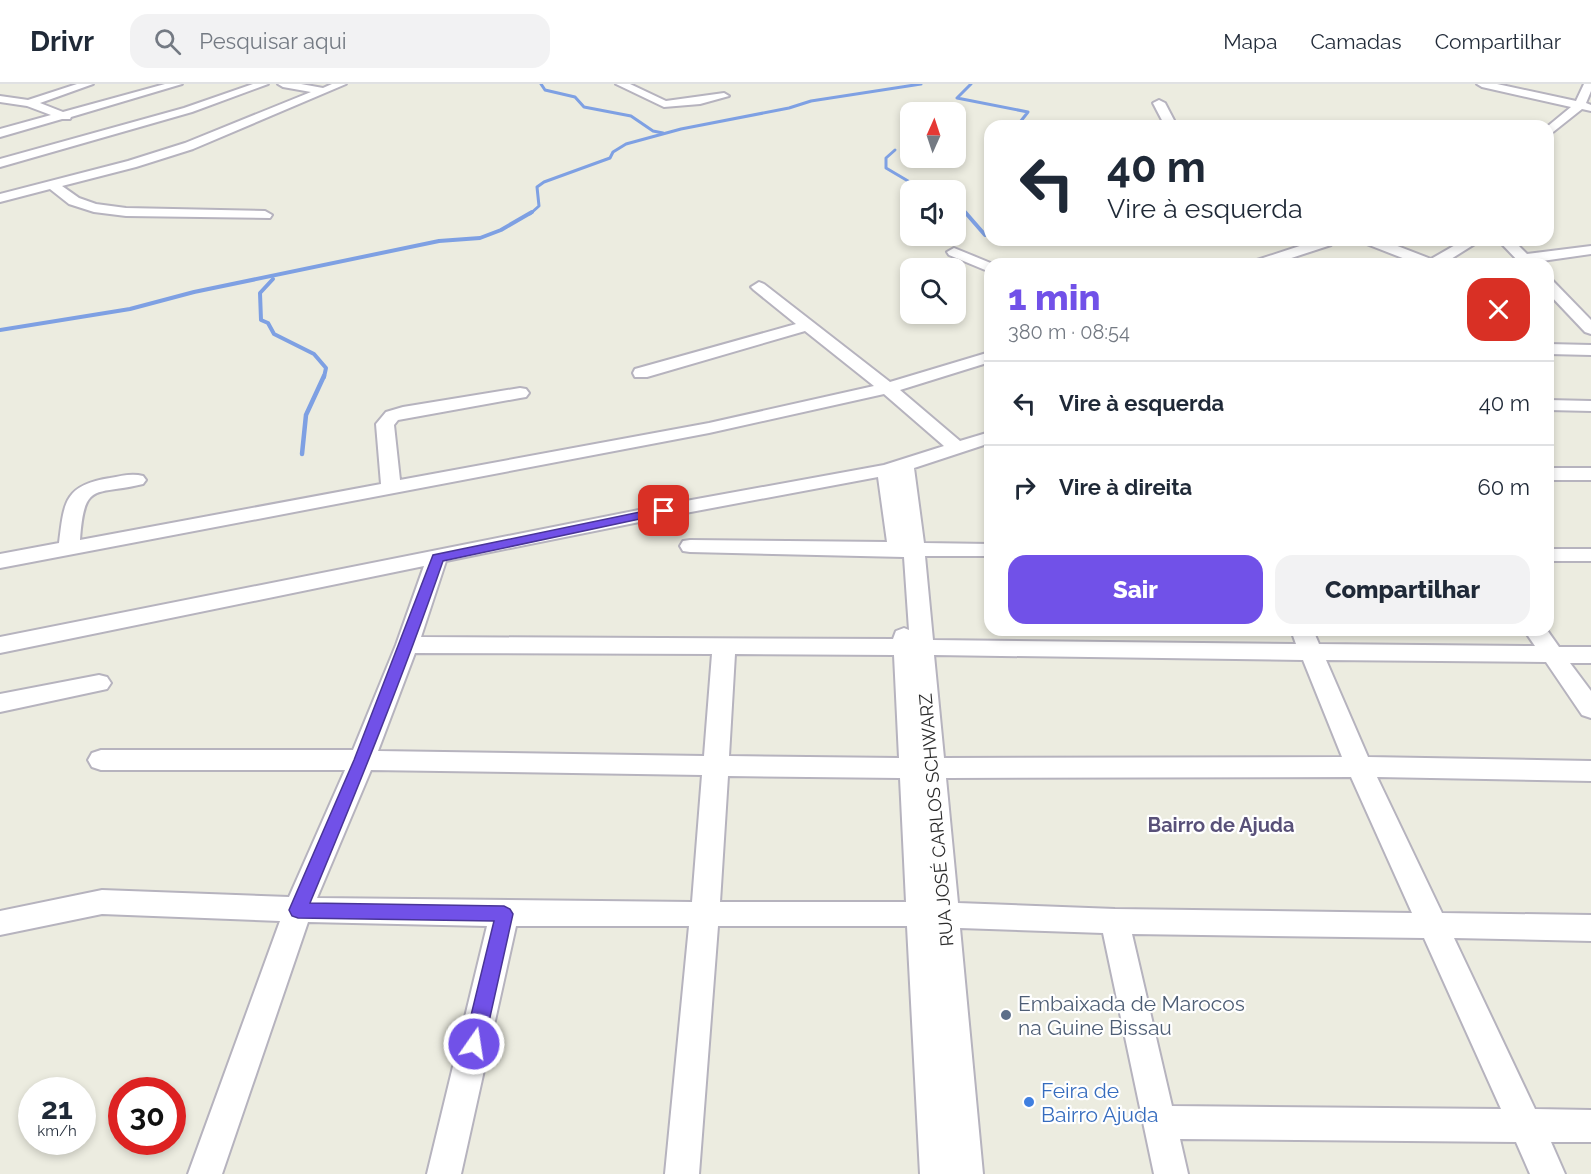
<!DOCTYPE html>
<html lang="pt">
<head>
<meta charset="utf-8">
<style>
	:root { --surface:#fff; --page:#f2f2f3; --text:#1f2937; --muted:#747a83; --line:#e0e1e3; --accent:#7151e8 }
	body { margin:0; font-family:Raleway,sans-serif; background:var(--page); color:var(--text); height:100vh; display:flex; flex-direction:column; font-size:22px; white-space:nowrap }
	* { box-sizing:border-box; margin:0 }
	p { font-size:20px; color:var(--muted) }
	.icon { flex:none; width:33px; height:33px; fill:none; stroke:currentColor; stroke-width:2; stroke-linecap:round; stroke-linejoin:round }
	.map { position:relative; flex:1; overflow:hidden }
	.drawer { position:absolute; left:984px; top:174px; width:570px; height:378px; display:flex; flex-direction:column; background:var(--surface); border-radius:18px; box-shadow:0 3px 9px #0003 }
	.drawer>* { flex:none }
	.guide { position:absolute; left:984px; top:36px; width:570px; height:126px; border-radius:18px; box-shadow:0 3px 9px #0003; background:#fff; color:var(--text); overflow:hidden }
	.needle { width:39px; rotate:3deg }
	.buttons { position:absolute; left:900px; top:18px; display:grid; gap:12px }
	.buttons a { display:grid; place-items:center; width:66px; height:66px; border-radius:12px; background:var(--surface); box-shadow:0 3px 9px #0003; font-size:30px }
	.speed { position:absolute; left:18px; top:993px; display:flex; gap:12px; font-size:30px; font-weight:700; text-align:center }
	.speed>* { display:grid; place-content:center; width:78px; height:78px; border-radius:50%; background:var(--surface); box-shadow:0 3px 9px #0003; line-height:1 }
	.speed small { font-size:15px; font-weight:400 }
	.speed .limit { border:9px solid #d22; background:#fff; color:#111 }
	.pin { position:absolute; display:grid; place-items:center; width:51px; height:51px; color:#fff; margin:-26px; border-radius:12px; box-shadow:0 3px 9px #0006 }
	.me { position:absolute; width:66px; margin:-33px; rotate:13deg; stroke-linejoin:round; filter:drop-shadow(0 0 4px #0008) }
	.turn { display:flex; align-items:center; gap:21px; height:126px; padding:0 24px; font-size:27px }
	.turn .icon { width:78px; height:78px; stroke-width:2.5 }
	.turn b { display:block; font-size:42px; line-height:51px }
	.round { display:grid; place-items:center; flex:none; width:63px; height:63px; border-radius:18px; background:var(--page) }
	.overview { display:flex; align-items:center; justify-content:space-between; height:102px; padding:0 24px }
	h1 { font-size:36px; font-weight:800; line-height:45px; color:var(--accent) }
	.action { display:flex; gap:12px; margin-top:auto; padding:12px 24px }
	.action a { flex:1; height:69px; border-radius:18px; background:var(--accent); color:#fff; font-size:24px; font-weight:800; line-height:69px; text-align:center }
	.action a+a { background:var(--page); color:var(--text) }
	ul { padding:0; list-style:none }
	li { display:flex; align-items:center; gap:18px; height:84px; padding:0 24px; border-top:2px solid var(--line) }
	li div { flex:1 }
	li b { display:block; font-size:22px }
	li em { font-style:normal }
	header { display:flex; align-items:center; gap:36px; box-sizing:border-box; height:84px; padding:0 30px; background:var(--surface); border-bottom:2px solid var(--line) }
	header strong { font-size:28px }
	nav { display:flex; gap:33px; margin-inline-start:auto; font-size:21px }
	.search { width:420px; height:54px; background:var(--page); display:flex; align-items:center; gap:15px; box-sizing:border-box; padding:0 21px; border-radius:18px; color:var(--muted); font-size:22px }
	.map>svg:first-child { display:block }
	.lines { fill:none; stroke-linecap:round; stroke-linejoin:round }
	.stream-far2 { stroke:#7ea0e3; stroke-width:3 }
	.stream-far1 { stroke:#7ea0e3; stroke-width:4 }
	.stream { stroke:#7ea0e3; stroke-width:4.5 }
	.minor-casing { stroke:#b6b3be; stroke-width:4 }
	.minor { fill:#fff; fill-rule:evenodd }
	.route { fill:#7151e8; stroke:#493597; stroke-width:1.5 }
	.service-dot { fill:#5c6f8a; stroke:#fff; stroke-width:2 }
	.shop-dot { fill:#3f7fe0; stroke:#fff; stroke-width:2 }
	.labels { text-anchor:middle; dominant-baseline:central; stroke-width:4.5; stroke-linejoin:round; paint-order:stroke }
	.street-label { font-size:18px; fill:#2c2c2c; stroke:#fff }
	.neighbourhood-label { font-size:20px; font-weight:bold; fill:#595179; stroke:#fff }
	.near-service-label { font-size:21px; fill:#4e5e75; stroke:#fff; text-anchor:start }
	.near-shop-label { font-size:21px; fill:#366cbe; stroke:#fff; text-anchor:start }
</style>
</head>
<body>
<header>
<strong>Drivr</strong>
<div class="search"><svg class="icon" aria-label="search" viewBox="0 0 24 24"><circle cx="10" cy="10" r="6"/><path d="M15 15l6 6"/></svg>Pesquisar aqui</div>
<nav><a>Mapa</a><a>Camadas</a><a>Compartilhar</a></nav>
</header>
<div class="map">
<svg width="1591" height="1090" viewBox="0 0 1591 1090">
	<rect width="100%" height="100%" fill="#ecece0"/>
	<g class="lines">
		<g class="stream-far2">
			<polyline points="541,0 545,6 575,13 584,23 631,32 653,47 663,49"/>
			<polyline points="971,0 957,14 1028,28 1017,42"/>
			<polyline points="895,66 886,74 886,84 908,97 912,106"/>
			<polyline points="956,122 966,130"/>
			<polyline points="530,130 539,122 537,103 544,98 610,74 613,68 626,60 681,45 789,24 811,17 921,0"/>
		</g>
		<g class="stream-far1">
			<polyline points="965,128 985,151"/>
			<polyline points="273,195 260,209 261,236 268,239 274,250 314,270 326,284 324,293"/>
			<polyline points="0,246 130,225 194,208 439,157 480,154 501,146 532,128"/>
		</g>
		<polyline class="stream" points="302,370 306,331 324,292"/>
		<defs>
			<g id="minor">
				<polygon points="77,0 93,0 40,19 63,28 165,0 182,0 71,33 70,35 62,35 0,53 0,45 51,31 27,22 0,18 0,12 28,16"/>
				<polygon points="253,0 268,0 192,28 0,83 0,75 184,24"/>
				<polygon points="278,0 301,0 323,4 332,0 346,0 193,65 136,83 62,102 79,114 96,120 126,124 265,127 272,131 270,134 126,132 94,128 69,120 50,105 0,118 0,110 128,77 185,59 311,8 283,3"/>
				<polygon points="616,0 630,0 666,17 724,9 729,12 700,20 664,23"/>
				<polygon points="1477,0 1497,0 1576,17 1584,0 1591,0 1591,7 1586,19 1591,21 1591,27 1582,25 1548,52 1548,42 1571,23 1482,3"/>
				<polygon points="1159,16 1165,19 1177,42 1165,42 1153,19"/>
				<polygon points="1318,156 1332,156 1333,158 1331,161 1273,180 1252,180 1254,177"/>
				<polygon points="1362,156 1382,156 1431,175 1464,156 1481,156 1443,180 1418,180 1364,159"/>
				<polygon points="1498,156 1513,156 1527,170 1591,162 1591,170 1535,178 1536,180 1521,180"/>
				<polygon points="954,164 993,180 990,180 990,188 949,171 947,168"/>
				<polygon points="1548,196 1553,197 1591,236 1591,250 1585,248 1548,209"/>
				<path d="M759,198L764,200L890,298L990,268V278L900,306L960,357L990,348V359L914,384L924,459L990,460V472H925L933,556L1296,560L1291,546H1313L1319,560L1535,562L1524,546H1547L1559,563H1591V579H1570L1591,607V634L1582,631L1546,578L1326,576L1368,673L1591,677V697L1377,693L1442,829L1591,831V857L1454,854L1535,1025L1591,1026V1058H1551L1565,1090H1530L1516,1058L1180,1055L1188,1090H1154L1103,849L960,844L983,1090H920L907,842H718L699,1090H665L689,842H516L461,1090H427L487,842L308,838L222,1090H188L280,837L102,830L0,851V827L102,806L289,813L345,686H101L92,683L88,676L92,669L101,666H353L396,561L424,482L0,569V553L664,421L884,381L944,362L884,310L709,349L0,484V470L59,459C64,419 64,401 110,394C121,392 132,389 143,392L146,396L143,400C95,412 84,396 80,456L381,400L376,340L386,328L403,323L520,304L526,305L529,309L526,313L520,314L398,336L394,341L400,396L709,339L874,302L805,247L647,293H635L633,289L635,285L796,240L754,206L751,203ZM878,393L887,458L690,456L683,457L680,462L683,467L690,468L904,473L909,546L904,544L896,547L893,555L421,553L446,477L664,433ZM415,569L712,570L704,672L378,667ZM735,570L894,571L899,674L729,672ZM934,571L1303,576L1342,673L944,674ZM371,686L702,691L692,818L317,814ZM728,692L900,694L906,818H720ZM1351,693L1412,829L1115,825L958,819L946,694ZM1132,850L1424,854L1501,1025L1172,1022Z"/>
				<polygon points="1548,260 1591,261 1591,271 1548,270"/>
				<polygon points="1548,316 1591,317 1591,327 1548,326"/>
				<rect x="1548" y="384" width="43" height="12"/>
				<rect x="1548" y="465" width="43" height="12"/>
				<polygon points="99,591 107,593 111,599 107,605 0,628 0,610"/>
			</g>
		</defs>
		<use href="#minor" class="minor-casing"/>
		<use href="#minor" class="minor"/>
	</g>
	<path class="route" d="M664,423L668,424V429L443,477C403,593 357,706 310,819L504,822L510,825L513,830L484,960L481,966L474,969L467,966L464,960L494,837L298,834L292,832L289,826L354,676L433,471Z"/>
	<circle class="service-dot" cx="1006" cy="931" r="6"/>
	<circle class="shop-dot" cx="1029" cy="1018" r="6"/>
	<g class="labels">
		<g class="street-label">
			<text transform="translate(936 736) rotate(-95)">RUA JOSÉ CARLOS SCHWARZ</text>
		</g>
		<g class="neighbourhood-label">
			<text x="1221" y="741">Bairro de Ajuda</text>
		</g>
		<g class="near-service-label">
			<text x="1018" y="919">Embaixada de Marocos<tspan x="1018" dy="24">na Guine Bissau</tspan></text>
		</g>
		<g class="near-shop-label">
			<text x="1041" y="1006">Feira de<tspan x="1041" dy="24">Bairro Ajuda</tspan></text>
		</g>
	</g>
</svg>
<div class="buttons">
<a><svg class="needle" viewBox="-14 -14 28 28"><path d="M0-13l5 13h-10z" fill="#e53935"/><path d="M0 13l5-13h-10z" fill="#747a83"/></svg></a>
<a><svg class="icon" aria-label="sound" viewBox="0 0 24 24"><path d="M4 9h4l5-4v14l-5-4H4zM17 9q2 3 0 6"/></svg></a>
<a><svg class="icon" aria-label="search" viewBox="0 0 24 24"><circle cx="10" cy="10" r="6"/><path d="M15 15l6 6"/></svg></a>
</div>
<div class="speed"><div>21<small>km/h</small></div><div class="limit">30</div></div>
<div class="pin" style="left:664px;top:427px;background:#d93025"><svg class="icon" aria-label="arrive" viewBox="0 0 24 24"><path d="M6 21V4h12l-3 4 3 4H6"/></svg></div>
<svg class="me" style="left:474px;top:960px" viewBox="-20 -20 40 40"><circle r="17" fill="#7151e8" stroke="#fff" stroke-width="3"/><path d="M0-11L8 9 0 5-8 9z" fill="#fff"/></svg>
<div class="guide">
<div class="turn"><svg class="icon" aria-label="left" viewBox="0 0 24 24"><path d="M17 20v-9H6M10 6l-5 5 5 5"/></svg><div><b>40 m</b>Vire à esquerda</div></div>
</div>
<section class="drawer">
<div class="overview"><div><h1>1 min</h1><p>380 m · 08:54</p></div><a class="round" style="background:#d93025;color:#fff"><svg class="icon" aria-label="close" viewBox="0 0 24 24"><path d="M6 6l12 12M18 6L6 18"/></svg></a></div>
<ul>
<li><svg class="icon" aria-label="left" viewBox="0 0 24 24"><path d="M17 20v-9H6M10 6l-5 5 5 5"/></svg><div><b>Vire à esquerda</b></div><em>40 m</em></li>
<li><svg class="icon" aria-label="right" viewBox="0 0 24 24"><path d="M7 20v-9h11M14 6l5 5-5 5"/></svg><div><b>Vire à direita</b></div><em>60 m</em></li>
</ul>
<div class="action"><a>Sair</a><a>Compartilhar</a></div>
</section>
</div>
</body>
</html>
